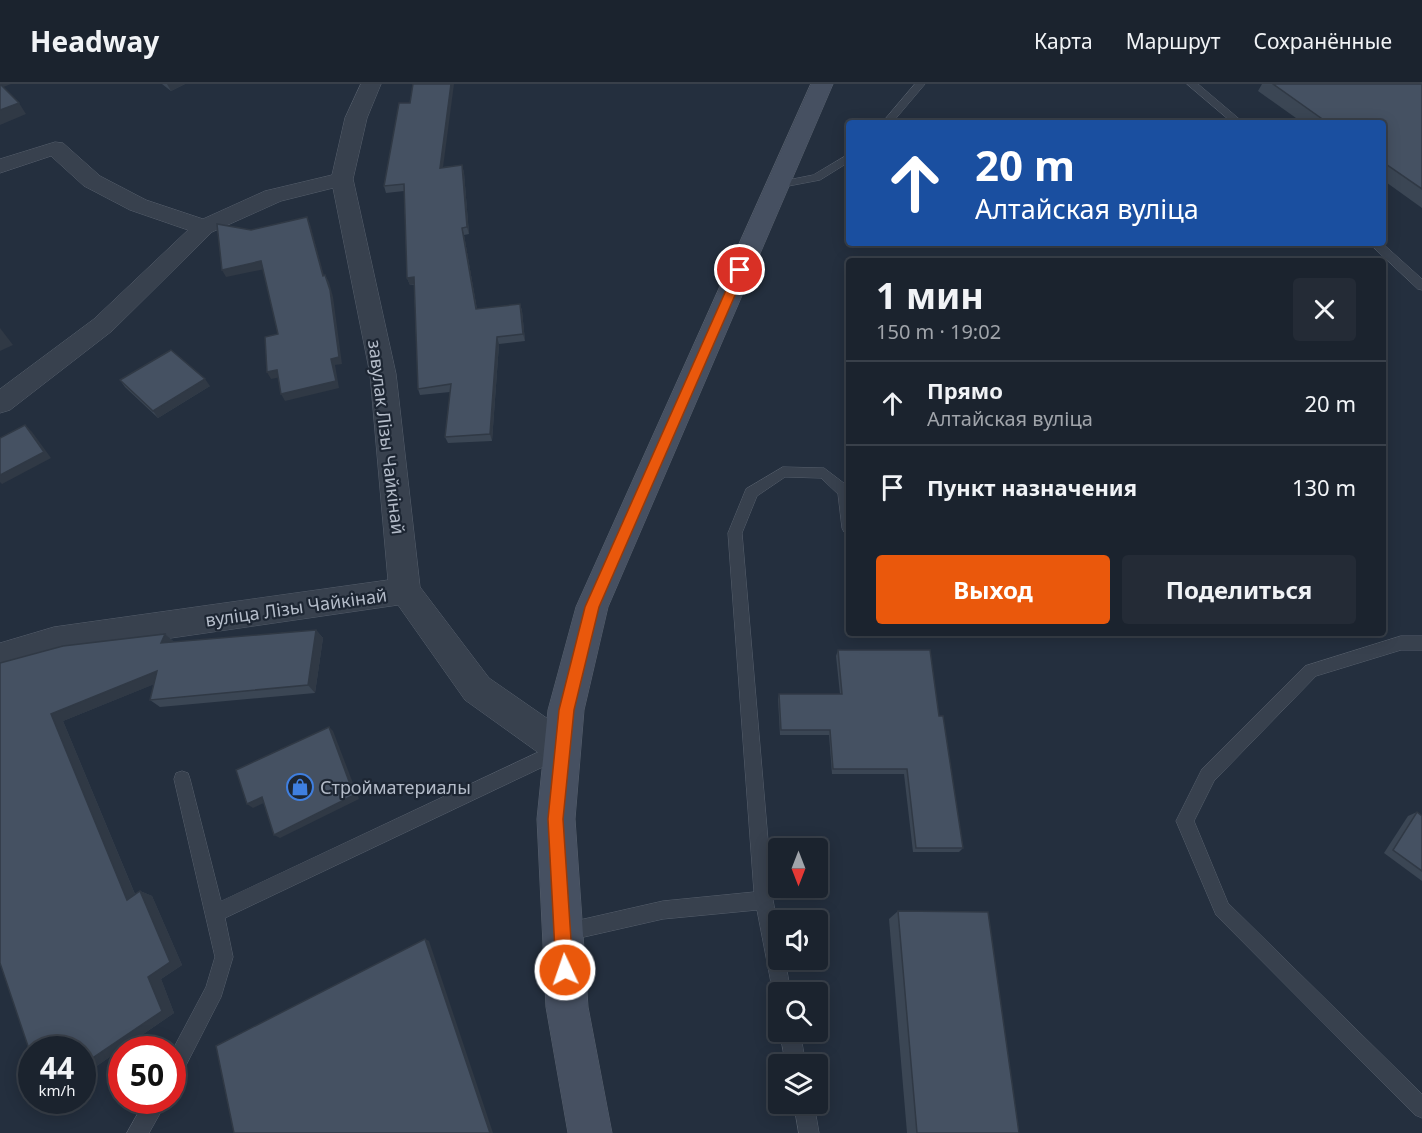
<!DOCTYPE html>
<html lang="ru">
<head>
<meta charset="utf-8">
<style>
	:root { --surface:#1b232e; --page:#242b36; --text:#f1f3f6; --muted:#a0a4aa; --line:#39404a; --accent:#ea580c }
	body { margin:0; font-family:"Noto Sans",sans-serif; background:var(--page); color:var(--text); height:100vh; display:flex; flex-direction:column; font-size:22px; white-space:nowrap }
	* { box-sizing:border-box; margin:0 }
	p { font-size:20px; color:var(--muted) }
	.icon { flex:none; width:33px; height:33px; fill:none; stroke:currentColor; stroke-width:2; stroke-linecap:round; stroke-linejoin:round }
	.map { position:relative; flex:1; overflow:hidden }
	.panel { position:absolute; left:846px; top:174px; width:540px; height:378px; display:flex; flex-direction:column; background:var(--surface); border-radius:6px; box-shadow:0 3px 15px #0003,0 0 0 2px var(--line) }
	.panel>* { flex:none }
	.hud { position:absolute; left:846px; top:36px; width:540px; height:126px; border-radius:6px; box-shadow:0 3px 15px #0003,0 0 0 2px var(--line); background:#1a4fa0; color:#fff; overflow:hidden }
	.needle { width:39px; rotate:180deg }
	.tools { position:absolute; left:768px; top:754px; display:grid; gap:12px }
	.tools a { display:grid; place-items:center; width:60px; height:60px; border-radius:6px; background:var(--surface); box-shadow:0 3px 15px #0003,0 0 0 2px var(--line); font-size:30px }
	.speed { position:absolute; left:18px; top:952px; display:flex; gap:12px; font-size:30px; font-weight:700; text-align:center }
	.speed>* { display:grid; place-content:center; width:78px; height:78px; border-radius:50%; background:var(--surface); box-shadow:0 3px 15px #0003,0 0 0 2px var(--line); line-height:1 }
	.speed small { font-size:15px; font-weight:400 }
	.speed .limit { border:9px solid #d22; background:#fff; color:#111 }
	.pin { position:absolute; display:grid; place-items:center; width:51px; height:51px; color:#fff; margin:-26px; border:3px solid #fff; border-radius:50%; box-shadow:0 2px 6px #0007 }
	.me { position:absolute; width:66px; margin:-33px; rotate:357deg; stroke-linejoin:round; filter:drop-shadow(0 0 4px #0008) }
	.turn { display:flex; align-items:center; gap:21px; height:126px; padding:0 30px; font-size:27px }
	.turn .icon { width:78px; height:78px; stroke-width:2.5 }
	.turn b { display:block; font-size:42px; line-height:51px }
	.round { display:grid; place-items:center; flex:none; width:63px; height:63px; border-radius:6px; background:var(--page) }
	.head { display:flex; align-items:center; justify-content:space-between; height:102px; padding:0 30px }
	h1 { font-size:36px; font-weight:700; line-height:45px }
	.primary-button { display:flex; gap:12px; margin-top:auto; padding:12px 30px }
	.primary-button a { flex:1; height:69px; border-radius:6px; background:var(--accent); color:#fff; font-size:24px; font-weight:700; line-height:69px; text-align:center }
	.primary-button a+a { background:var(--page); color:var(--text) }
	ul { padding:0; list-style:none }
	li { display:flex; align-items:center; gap:18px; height:84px; padding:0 30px; border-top:2px solid var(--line) }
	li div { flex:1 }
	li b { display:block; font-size:22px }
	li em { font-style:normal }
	header { display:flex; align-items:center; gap:36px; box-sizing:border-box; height:84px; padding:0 30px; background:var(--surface); border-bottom:2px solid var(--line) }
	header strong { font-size:28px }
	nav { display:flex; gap:33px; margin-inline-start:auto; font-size:21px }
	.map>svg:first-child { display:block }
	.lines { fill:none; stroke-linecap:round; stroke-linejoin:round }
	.service-casing { stroke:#565f6c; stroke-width:1 }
	.minor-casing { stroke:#565f6c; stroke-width:1 }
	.secondary-casing { stroke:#565f6c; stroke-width:1 }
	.service { fill:#38414e; fill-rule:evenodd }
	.minor { fill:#38414e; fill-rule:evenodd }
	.secondary { fill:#465061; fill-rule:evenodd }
	.wall { fill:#3b4654 }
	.shaded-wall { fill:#303945 }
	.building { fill:#455162; stroke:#303945; stroke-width:1.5 }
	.route { fill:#ea580c; stroke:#983908; stroke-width:1.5 }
	.labels { text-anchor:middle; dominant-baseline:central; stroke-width:4.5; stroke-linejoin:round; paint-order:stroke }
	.street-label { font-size:18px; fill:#b4bcc9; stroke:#1d2633 }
	.poi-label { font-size:18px; fill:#b4bcc9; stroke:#1d2633; text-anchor:start }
</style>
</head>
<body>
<header>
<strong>Headway</strong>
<nav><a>Карта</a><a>Маршрут</a><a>Сохранённые</a></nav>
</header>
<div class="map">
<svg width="1422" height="1049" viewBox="0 0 1422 1049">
	<rect width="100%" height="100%" fill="#242f3e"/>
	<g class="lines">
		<defs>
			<g id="service">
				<polygon points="915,0 925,0 892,39 882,39"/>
				<polygon points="1187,0 1198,0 1244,39 1233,39"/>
				<polygon points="849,70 849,78 820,96 778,104 773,101 778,98 813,91"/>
				<polygon points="1369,159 1382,159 1422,195 1422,206 1418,205"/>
				<polygon points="783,383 824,384 849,403 849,450 844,448 842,444 838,410 821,394 785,393 757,412 742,449 773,816 778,844 778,876 785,876 791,909 778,909 778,917 773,909 757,826 663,835 562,858 556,855 553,849 556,843 562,840 663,817 754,808 728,449 746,405"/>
				<polygon points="1401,552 1422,552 1422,566 1401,566 1316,592 1214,697 1194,737 1228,819 1422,1010 1422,1034 1415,1031 1216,831 1176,737 1202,685 1305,582"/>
				<polygon points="560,658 566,660 568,666 566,672 225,834 233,873 221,913 179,995 172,998 172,967 206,903 215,873 174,695 176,689 182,687 188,689 190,695 221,817"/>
				<polygon points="780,948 800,948 806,981 786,981"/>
				<polygon points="145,1017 167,1017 149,1049 127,1049"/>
				<polygon points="794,1020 814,1020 819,1049 799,1049"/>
			</g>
			<polygon id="minor" points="361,0 381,0 367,34 353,95 396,290 420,503 489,594 574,653 579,665 574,677 562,681 550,677 465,616 398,521 54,571 0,589 0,559 54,543 388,496 370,290 333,104 281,117 212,148 112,247 10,326 0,329 0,305 94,235 188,146 130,126 84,102 51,72 0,89 0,75 55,58 63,59 100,92 146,116 203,135 265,107 332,91 345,34"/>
			<polygon id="secondary" points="811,0 833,0 608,523 584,626 575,735 588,923 612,1049 568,1049 546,923 537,735 548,626 576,523"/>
		</defs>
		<use href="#service" class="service-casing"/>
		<use href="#minor" class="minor-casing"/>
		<use href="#secondary" class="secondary-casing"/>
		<use href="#service" class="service"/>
		<use href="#minor" class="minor"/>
		<use href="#secondary" class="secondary"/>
	</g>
	<g class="wall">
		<polygon points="162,0 185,0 171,7"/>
		<polygon points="1262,0 1422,0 1422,124 1383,96 1383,39 1303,39 1258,7"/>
		<polygon points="462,81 464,89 469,150 464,151 477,225 520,220 522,227 525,257 499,260 492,357 448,359 445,353 450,308 420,311 418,305 414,201 410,201 407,194 404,107 386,109 384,102 443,83"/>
		<polygon points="120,296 210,302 158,334 125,303"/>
		<polygon points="316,546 323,554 315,609 160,623 150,616 154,600 63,637 135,810 140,807 152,812 182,881 161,895 174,929 82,992 82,966 0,579 165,550 174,558"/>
		<polygon points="838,566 939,632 963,764 959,768 913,768 904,690 832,690 829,651 780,651 778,615 779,610 840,610 836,572"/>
		<polygon points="1417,728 1422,732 1422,797 1384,769 1408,732"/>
		<polygon points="898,827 1019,1049 907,1049 889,835"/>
	</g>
	<g class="shaded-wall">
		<polygon points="0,0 11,0 1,4"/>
		<polygon points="167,0 185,0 171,7"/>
		<polygon points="451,0 454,0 442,91 440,84"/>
		<polygon points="19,19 26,30 0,41 0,26"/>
		<polygon points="462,81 464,89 469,150 467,143"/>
		<polygon points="307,133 310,140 326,199 323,192"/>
		<polygon points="462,144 464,151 478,232 476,225"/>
		<polygon points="261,177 265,185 226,193 222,186"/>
		<polygon points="325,191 329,198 333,213 342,280 335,281 339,304 285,317 281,310 331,275"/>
		<polygon points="414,193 416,200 410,201 407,194"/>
		<polygon points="520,220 522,227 525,257 523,250"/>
		<polygon points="0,244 13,261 0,267"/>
		<polygon points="497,253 499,260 492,357 490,350"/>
		<polygon points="277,286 281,293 271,295 267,288"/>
		<polygon points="205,295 210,302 158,334 153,327"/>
		<polygon points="25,341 32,348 51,374 2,400 0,398 0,391"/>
		<polygon points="316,546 323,554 315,609 308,601"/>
		<polygon points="165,550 174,558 161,559"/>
		<polygon points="157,587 167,595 63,637 139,820 127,816 51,630"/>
		<polygon points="329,643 333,647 359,715 280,754 274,751"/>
		<polygon points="262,713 268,717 253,724 247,720"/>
		<polygon points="140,807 152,812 182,881 161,895 174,929 82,992 82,981"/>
		<polygon points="425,855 429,857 493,1049 490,1049"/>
	</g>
	<g class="building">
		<polygon points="0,0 19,19 0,26"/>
		<polygon points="413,0 451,0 440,84 462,81 467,143 462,144 476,225 520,220 523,250 497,253 490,350 445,353 451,300 418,305 414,193 407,194 404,100 384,102 399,19 410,19"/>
		<polygon points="1273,0 1422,0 1422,105 1383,78 1383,39 1328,39"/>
		<polygon points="307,133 323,192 325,191 330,206 339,273 331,275 336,297 281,310 277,286 267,288 265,253 278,250 261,177 222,186 217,140 251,146"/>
		<polygon points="171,266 205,295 153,327 120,296"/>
		<polygon points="25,341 44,368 0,391 0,354"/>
		<polygon points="316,546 308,601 150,616 157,587 51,630 127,816 140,807 170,878 148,893 162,927 82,981 82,966 32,966 32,974 0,879 0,579 63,562 165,550 161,559"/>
		<polygon points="838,566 930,566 939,632 943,632 963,764 916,764 907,685 833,685 830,646 781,646 779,610 842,610"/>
		<polygon points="329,643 354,711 274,751 262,713 247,720 236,686"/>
		<polygon points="1417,728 1422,732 1422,787 1393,766"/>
		<polygon points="898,827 988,828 1019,1049 917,1049"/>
		<polygon points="425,855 490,1049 234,1049 216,962"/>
	</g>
	<polygon class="route" points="740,182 746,186 599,523 574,626 563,735 573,886 571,892 565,895 559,892 556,886 548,735 559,626 585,523 735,186"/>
	<defs>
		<symbol id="shop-ring" viewBox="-11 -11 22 22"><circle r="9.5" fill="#1d2633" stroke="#3f7fe0" stroke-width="1.5"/><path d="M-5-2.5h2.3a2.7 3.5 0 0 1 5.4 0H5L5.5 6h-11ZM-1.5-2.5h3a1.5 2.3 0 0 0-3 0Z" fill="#3f7fe0"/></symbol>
	</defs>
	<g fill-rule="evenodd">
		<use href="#shop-ring" x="285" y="688" width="30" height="30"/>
	</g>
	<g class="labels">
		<g class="street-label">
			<text transform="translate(387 353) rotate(83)">завулак Лізы Чайкінай</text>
			<text transform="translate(296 523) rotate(-8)">вуліца Лізы Чайкінай</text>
		</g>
		<g class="poi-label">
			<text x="320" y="703">Стройматериалы</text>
		</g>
	</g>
</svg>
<div class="tools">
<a><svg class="needle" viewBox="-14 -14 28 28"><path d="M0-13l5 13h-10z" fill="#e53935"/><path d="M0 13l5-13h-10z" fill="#a0a4aa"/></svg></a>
<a><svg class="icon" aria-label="sound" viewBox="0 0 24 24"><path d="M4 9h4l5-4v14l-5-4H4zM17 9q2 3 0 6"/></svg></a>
<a><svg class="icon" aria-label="search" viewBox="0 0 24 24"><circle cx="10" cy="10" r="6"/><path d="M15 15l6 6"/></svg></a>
<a><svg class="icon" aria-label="layers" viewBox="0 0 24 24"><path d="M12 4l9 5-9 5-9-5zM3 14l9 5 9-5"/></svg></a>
</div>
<div class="speed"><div>44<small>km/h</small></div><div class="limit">50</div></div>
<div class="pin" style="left:740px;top:186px;background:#d93025"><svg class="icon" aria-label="arrive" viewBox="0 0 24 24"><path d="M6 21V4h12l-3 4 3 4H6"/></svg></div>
<svg class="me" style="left:565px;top:886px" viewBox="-20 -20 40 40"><circle r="17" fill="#ea580c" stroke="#fff" stroke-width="3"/><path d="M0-11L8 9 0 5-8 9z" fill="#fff"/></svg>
<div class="hud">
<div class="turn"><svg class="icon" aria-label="ahead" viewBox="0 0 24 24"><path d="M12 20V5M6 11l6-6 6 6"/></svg><div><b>20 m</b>Алтайская вуліца</div></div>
</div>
<section class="panel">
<div class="head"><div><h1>1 мин</h1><p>150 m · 19:02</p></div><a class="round"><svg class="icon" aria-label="close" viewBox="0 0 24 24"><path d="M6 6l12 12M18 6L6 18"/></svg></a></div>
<ul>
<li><svg class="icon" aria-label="ahead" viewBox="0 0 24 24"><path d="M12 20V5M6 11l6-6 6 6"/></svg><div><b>Прямо</b><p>Алтайская вуліца</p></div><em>20 m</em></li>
<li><svg class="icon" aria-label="arrive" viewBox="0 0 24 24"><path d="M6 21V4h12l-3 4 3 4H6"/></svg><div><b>Пункт назначения</b></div><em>130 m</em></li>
</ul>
<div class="primary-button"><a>Выход</a><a>Поделиться</a></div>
</section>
</div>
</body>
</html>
